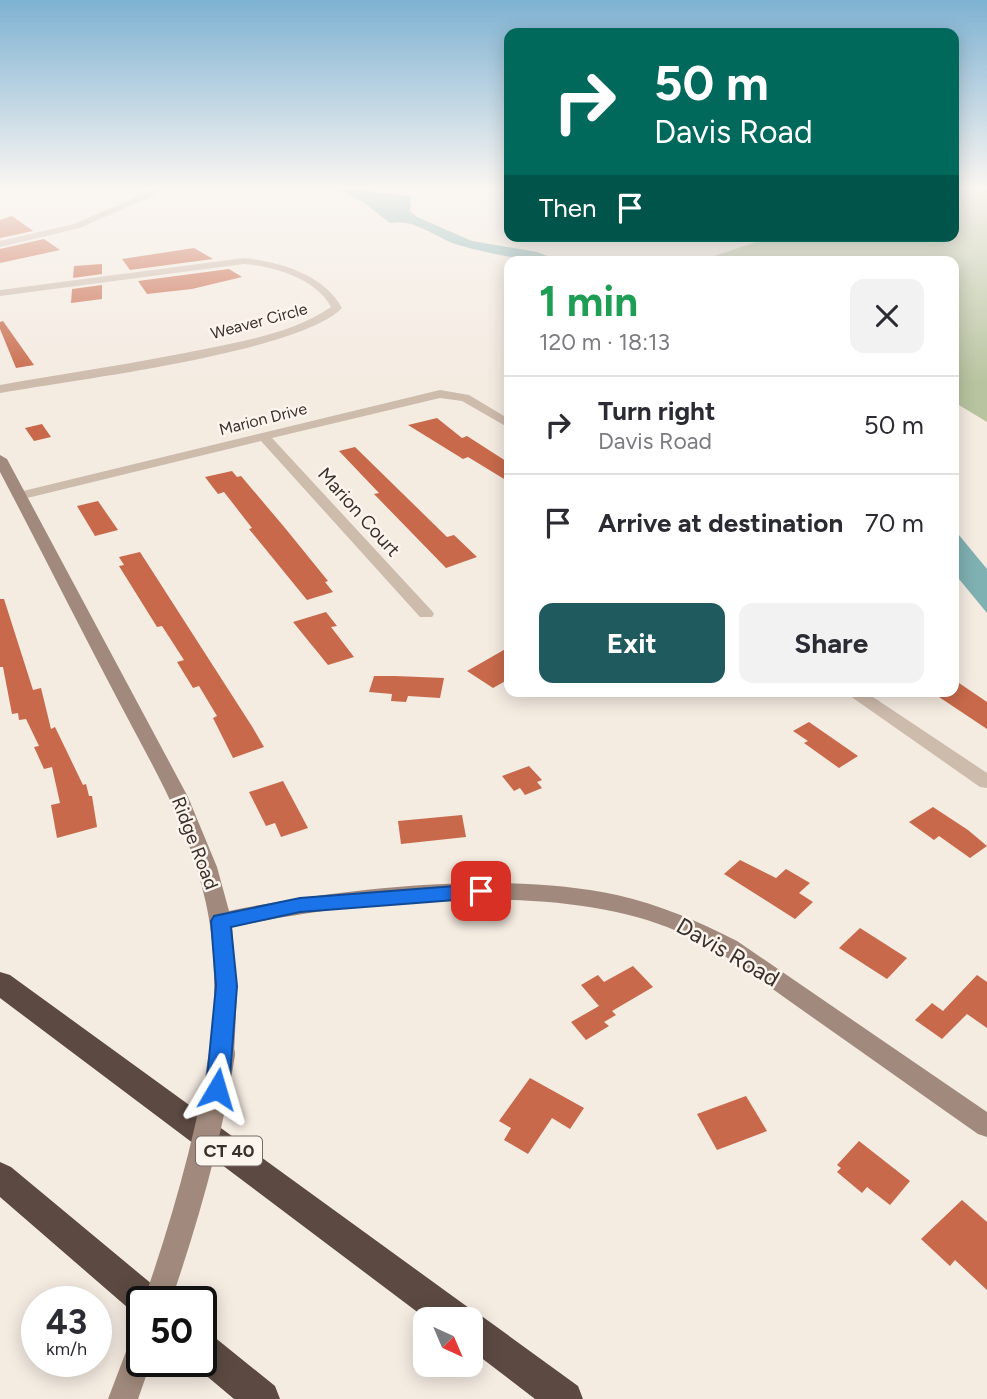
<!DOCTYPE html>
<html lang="en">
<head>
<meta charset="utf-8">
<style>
	:root { --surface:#fff; --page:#f2f2f3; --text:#2b2b33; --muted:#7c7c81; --line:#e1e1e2; --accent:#1f5a5e }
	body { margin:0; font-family:Figtree,sans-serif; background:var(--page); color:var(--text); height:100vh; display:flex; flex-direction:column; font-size:26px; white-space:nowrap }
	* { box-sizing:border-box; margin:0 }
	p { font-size:23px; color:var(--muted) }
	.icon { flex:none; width:38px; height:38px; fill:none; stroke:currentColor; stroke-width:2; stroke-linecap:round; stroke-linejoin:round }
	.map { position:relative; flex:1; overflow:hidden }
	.side { position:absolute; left:504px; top:256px; width:455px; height:441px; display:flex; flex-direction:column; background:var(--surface); border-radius:14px; box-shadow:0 4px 18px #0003 }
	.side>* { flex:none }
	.hud { position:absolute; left:504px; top:28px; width:455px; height:214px; border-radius:14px; box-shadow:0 4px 18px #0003; background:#00695c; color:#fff; overflow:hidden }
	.needle { width:46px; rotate:136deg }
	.buttons { position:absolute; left:413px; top:1307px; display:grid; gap:14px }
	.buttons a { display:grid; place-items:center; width:70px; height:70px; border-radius:14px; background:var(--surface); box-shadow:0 4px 18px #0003; font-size:35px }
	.speed { position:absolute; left:21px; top:1286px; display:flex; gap:14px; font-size:35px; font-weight:700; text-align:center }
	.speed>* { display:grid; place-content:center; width:91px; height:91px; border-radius:50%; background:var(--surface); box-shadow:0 4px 18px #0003; line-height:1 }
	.speed small { font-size:18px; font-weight:400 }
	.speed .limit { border:4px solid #111; border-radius:10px; background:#fff; color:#111 }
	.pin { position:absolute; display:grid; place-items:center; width:60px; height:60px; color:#fff; margin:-30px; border-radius:14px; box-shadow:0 4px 10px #0006 }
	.me { position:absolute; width:77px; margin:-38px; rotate:7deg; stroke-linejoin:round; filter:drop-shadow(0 0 5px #0008) }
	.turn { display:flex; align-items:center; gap:24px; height:147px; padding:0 35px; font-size:32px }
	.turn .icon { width:91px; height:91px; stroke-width:2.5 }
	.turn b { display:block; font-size:49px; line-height:60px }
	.then { display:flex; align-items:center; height:66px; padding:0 35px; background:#0003; gap:14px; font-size:26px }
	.round { display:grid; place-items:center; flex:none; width:74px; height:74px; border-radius:14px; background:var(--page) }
	.overview { display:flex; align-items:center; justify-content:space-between; height:119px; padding:0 35px }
	h1 { font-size:42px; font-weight:700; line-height:52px; color:#1e9e55 }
	.primary-button { display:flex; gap:14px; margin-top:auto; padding:14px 35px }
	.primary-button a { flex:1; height:80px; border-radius:14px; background:var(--accent); color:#fff; font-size:28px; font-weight:700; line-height:80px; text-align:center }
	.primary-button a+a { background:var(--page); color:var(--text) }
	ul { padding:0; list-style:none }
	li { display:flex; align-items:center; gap:21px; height:98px; padding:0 35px; border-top:2px solid var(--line) }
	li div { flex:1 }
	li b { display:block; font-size:26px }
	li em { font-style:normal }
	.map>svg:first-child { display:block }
	.green { fill:#b8c4a0 }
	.water { fill:#7fb0b2 }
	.building { fill:#c8694b }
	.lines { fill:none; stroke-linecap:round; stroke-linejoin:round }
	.minor { fill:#cdbbac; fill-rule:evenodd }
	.secondary { fill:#a18a7d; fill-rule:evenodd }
	.motorway { fill:#5c4a42; fill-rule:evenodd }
	.secondary-bridge { stroke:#a18a7d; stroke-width:26 }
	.route { fill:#1a73e8; stroke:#114b97; stroke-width:2 }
	.labels { text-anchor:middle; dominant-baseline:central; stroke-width:5; stroke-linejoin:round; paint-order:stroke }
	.far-street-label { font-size:16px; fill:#3b302b; stroke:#fbf5ee }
	.shield { fill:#fbf5ee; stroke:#756b66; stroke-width:2 }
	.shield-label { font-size:18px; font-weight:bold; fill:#3b302b }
	.street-label { font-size:19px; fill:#3b302b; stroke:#fbf5ee }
	.near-street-label { font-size:23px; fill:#3b302b; stroke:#fbf5ee }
</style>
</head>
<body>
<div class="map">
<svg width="987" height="1399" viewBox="0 0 987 1399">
	<rect width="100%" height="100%" fill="#f4ebe1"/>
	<polygon class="green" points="954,187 987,187 987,422 954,402 954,261 699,261 775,236 954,236"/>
	<g class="water">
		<path d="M334,187H362L379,193L411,196L410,211L417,217L472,241L537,252L560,261C525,261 496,255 462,246C437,240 417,218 390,223L363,202Z"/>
		<polygon points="954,529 987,569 987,613 954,573"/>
	</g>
	<g class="building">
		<polygon points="12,216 33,231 0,238 0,220"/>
		<polygon points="44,239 60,250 0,263 0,249"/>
		<polygon points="194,248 213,259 130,270 122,259"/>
		<polygon points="102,264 102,274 73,278 74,266"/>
		<polygon points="229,269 242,277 192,289 147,294 138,281"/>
		<polygon points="102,285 102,299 71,303 72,289"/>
		<polygon points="3,321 34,365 16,368 0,329 0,322"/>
		<polygon points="437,418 462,438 467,436 509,463 509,482 468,457 463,459 408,425"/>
		<polygon points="42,424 51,437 34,441 25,428"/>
		<polygon points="355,447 447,537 454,535 477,557 446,568 374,494 379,493 339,451"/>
		<polygon points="232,471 237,477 241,476 285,528 328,581 325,582 333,592 307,600 249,529 252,528 224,492 218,494 205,477"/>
		<polygon points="98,501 118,530 95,536 77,506"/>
		<polygon points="140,552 253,728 264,747 233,758 213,718 217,716 199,686 193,688 177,662 184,660 162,626 157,627 119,566 124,565 119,557"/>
		<polygon points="0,599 4,599 33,690 41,688 51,729 55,727 83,785 86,784 89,796 92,796 97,827 57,838 51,805 60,803 52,767 44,769 34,747 39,746 26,719 19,720 18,713 12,714 3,667 0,667"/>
		<polygon points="326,612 337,626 331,627 354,657 328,665 293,622"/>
		<polygon points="509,647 509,679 493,688 467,671"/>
		<polygon points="374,676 395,676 444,678 440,698 408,696 406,702 391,701 392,694 369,692"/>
		<polygon points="959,683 987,702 987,729 936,695 944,691 954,691 954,686"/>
		<polygon points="809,722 858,756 839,768 804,743 808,741 793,731"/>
		<polygon points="529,766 542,780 537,782 542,788 525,795 520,788 514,791 502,776"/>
		<polygon points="283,781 308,828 281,837 275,823 266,826 249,792"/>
		<polygon points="933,807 968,830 987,846 970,858 939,836 934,840 909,822"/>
		<polygon points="462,815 466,837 401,844 398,821"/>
		<polygon points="740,860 776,878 786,869 810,883 799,893 813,902 795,919 724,874"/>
		<polygon points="860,928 907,958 887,979 839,948"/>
		<polygon points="633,966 653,987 612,1011 616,1015 604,1022 609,1026 586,1040 571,1022 599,1006 581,985 598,975 604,982"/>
		<polygon points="977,975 987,982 987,1028 967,1014 942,1039 915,1020 932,1003 943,1011"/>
		<polygon points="530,1078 584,1108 570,1129 552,1118 528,1154 504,1140 511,1128 499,1121"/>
		<polygon points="746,1096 767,1131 717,1150 697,1114"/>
		<polygon points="859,1141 910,1181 890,1205 867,1187 862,1193 837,1172 841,1168 837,1165"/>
		<polygon points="962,1200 987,1222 987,1290 955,1260 950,1266 921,1239"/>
	</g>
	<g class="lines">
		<g class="minor">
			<polygon points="160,187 172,187 80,228 0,247 0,241 74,224"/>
			<path d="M244,258C279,261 325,275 342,308C298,353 71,380 0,393V385C68,373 137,363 205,349C248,340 295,332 331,307C317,279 273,266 244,264L0,296V290Z"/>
			<polygon points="440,390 469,395 509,419 509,428 462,401 440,398 272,438 432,611 434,614 432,617 420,617 261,441 19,500 12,496 19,492"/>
			<polygon points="843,691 864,691 987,773 987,788 980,787"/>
		</g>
		<g class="secondary">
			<path d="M0,455L7,459L188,797L217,867L229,911C341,888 505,870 617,895C660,905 698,921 737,941L987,1112V1137L978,1134C920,1093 863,1053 805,1012C766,985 729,955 686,935C567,878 359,900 232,927L237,992L234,1054L230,1061L222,1064L214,1061L210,1054C216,999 217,944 203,891C187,823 151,763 119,702C79,626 40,548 0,472Z"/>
			<polygon points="142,1332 142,1362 151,1362 138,1399 108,1399 132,1336"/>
		</g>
		<g class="motorway">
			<polygon points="0,972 10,975 469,1308 471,1312 483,1317 578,1386 583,1399 535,1399 471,1350 471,1320 428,1320 0,998"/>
			<polygon points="0,1162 11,1167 159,1290 164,1302 142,1302 142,1317 135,1314 0,1197"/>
			<polygon points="201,1331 213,1336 275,1386 280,1399 234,1399 190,1362 201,1362"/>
		</g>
		<path class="secondary-bridge" d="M157,1302C185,1221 209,1139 222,1054"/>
	</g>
	<linearGradient id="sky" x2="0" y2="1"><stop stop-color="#7eb2d2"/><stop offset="0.49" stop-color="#faf6f2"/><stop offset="1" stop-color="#faf6f2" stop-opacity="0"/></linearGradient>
	<rect width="987" height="383" fill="url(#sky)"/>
	<polygon class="route" points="481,884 488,886 490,891 488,896 481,898 300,912 231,927 237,986 229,1089 225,1096 217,1099 209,1096 206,1089 216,986 211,921 214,916 300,898"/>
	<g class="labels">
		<g class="far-street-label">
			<text transform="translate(259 321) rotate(-15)">Weaver Circle</text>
			<text transform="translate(263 419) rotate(-14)">Marion Drive</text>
		</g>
		<rect class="shield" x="196" y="1136.5" width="66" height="29" rx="5"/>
		<g class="shield-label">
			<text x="229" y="1151">CT 40</text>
		</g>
		<g class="street-label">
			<text transform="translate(359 512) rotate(48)">Marion Court</text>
			<text transform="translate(195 843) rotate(69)">Ridge Road</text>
		</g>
		<g class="near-street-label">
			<text transform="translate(728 952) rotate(30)">Davis Road</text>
		</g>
	</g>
</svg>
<div class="buttons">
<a><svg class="needle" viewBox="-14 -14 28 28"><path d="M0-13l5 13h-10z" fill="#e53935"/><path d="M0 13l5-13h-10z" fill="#7c7c81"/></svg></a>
</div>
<div class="speed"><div>43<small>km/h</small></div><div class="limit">50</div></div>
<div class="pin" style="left:481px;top:891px;background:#d93025"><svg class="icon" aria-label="arrive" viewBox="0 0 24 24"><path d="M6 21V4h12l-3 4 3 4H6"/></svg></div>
<svg class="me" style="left:217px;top:1089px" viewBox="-20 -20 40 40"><path d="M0-17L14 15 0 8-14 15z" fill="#1a73e8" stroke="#fff" stroke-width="4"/></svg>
<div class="hud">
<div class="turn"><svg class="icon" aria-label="right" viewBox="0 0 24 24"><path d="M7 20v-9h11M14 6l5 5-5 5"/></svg><div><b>50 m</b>Davis Road</div></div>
<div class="then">Then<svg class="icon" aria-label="arrive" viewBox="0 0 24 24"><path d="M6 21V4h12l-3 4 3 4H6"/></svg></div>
</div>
<section class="side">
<div class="overview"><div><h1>1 min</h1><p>120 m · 18:13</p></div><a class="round"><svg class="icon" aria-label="close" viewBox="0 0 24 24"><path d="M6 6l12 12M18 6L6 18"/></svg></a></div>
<ul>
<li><svg class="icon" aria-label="right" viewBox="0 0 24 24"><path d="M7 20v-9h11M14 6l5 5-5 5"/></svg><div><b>Turn right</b><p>Davis Road</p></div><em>50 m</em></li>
<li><svg class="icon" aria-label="arrive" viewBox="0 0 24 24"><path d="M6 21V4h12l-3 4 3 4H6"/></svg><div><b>Arrive at destination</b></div><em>70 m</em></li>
</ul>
<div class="primary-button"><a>Exit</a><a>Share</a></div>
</section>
</div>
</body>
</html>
